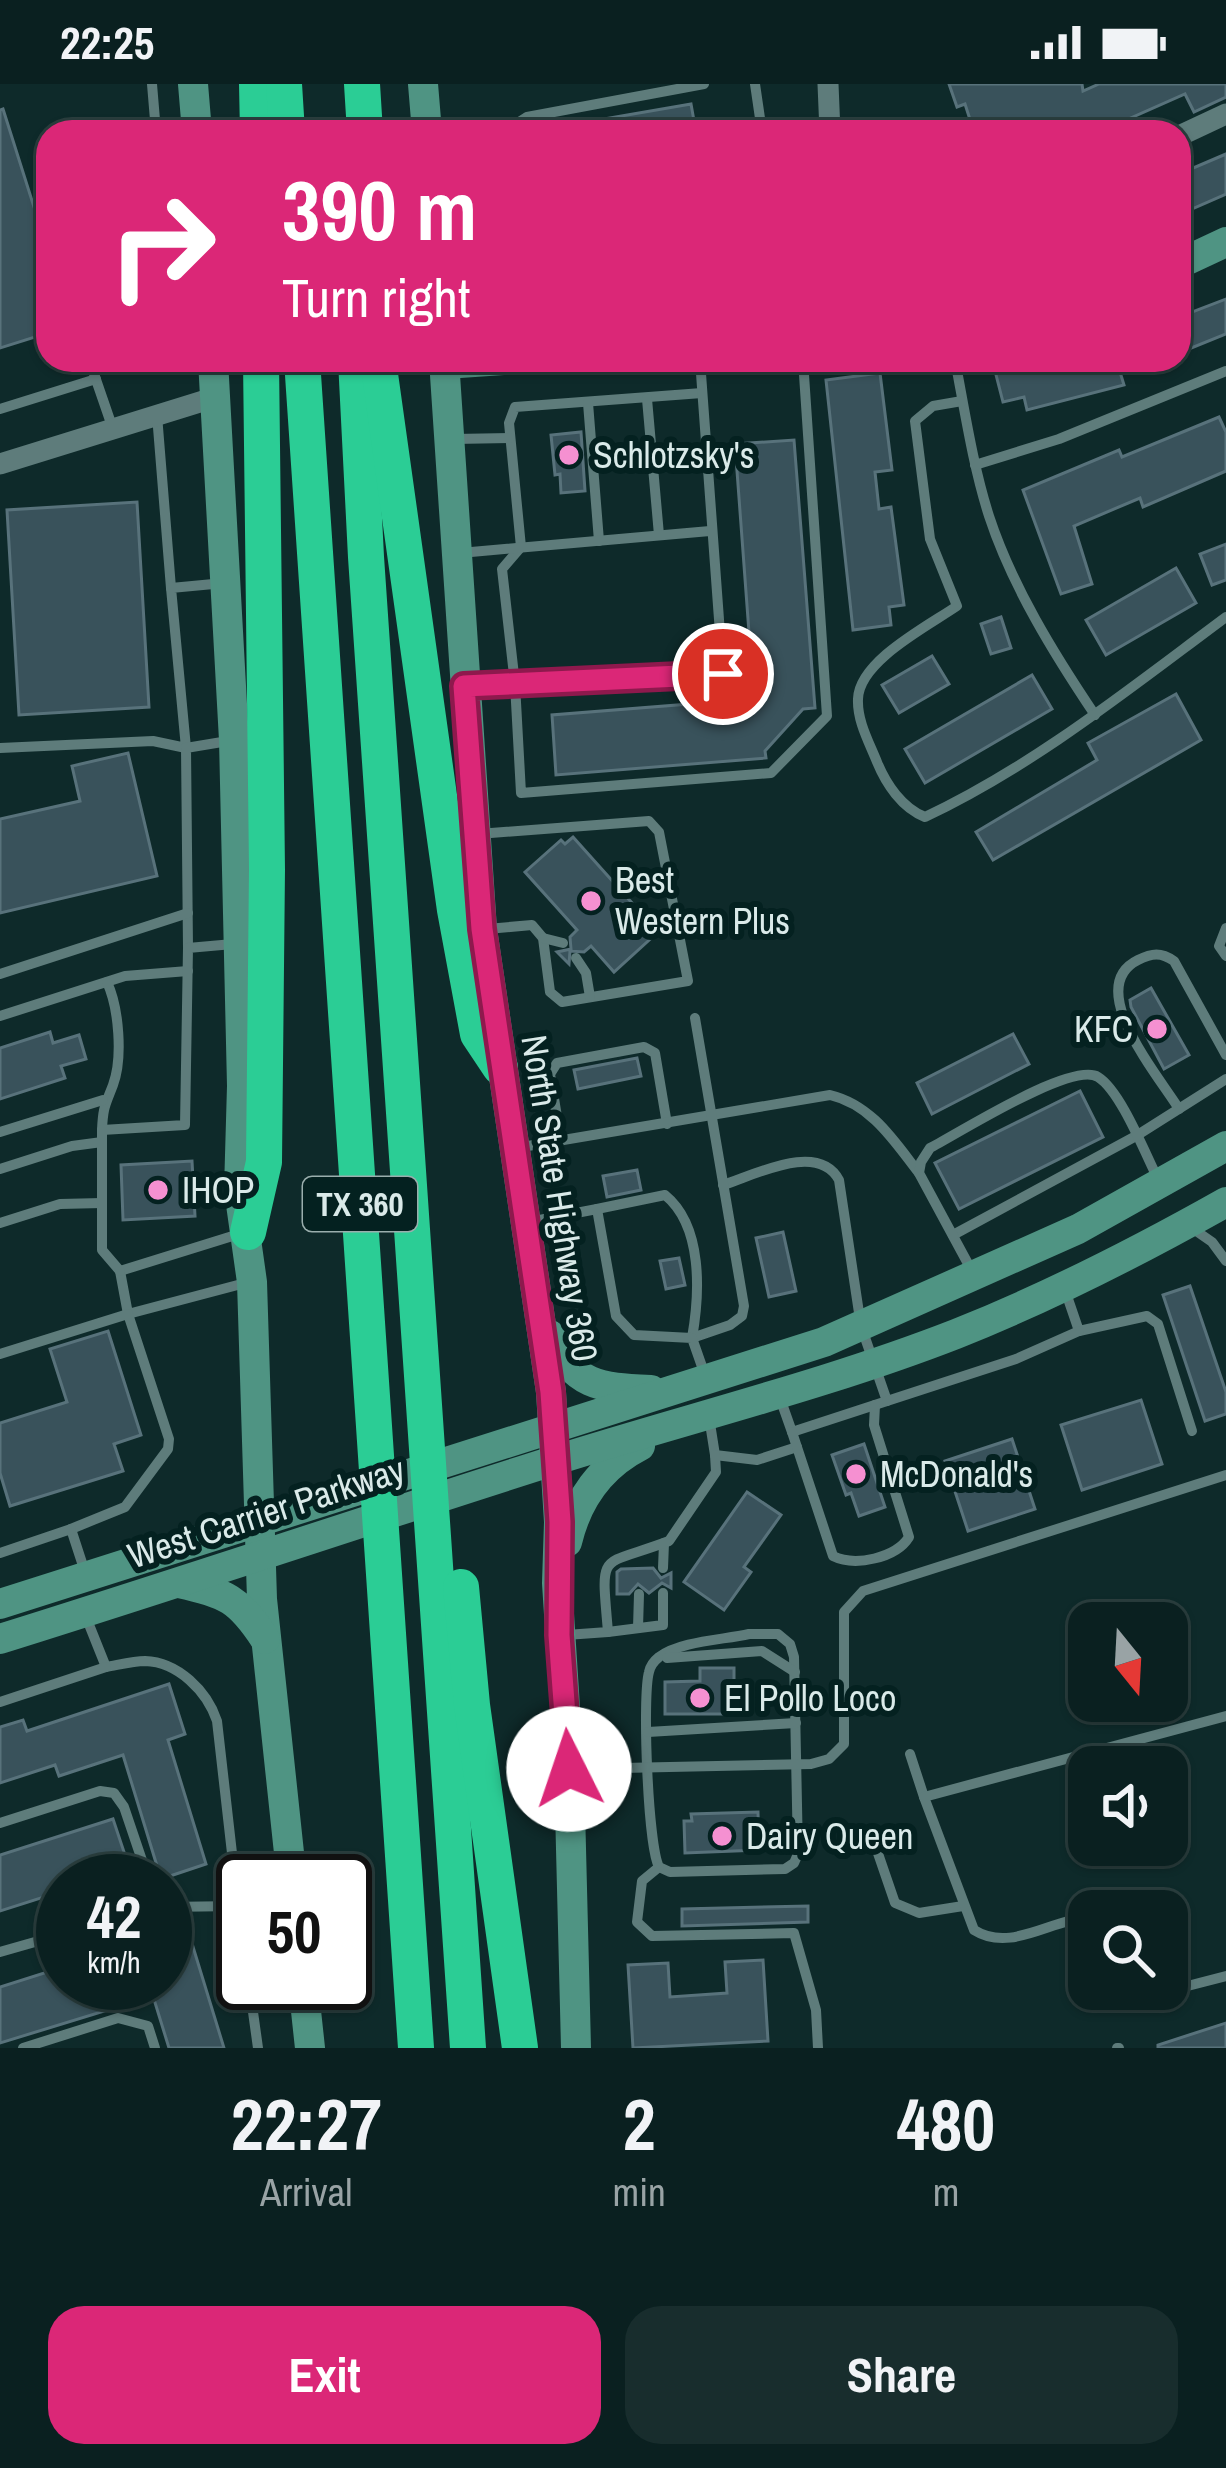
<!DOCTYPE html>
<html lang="en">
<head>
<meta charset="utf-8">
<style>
	:root { --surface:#0a2020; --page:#182d2d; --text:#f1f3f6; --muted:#99a3a5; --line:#2a3e3e; --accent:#db2777 }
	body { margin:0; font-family:"Archivo Narrow",sans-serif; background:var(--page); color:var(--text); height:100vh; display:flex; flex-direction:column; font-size:45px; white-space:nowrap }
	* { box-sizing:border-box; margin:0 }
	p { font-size:39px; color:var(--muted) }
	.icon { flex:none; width:66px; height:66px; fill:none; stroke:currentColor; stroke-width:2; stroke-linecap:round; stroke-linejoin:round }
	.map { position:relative; height:1964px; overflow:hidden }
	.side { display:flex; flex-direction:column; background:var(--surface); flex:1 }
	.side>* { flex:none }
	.hud { position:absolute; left:36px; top:36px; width:1155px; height:252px; border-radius:36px; box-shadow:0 3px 9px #0004,0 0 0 3px var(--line); background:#db2777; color:#fff; overflow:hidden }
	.needle { width:78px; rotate:162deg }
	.fabs { position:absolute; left:1068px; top:1518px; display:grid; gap:24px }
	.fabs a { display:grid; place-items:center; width:120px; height:120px; border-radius:24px; background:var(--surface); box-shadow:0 3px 9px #0004,0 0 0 3px var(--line); font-size:60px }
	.speed { position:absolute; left:36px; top:1770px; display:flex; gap:24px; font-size:60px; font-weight:700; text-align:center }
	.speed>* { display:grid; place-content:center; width:156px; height:156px; border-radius:50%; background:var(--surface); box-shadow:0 3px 9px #0004,0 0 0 3px var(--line); line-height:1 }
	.speed small { font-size:30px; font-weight:400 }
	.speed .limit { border:6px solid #111; border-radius:18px; background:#fff; color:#111 }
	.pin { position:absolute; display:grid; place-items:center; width:102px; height:102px; color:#fff; margin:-51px; border:6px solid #fff; border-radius:50%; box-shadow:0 3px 12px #0007 }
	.me { position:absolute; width:132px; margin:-66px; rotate:356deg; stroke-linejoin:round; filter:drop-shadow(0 0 9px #0008) }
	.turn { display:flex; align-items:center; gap:42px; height:252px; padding:0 48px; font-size:54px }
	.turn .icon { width:156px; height:156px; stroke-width:2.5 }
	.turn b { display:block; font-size:84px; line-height:102px }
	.eta { display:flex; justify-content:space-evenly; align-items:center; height:204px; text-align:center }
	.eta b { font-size:72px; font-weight:700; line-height:84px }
	.cta { display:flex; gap:24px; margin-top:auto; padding:24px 48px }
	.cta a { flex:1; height:138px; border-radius:36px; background:var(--accent); color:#fff; font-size:48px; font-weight:700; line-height:138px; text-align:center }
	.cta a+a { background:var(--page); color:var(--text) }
	.status { display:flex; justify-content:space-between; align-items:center; height:84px; padding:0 60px; background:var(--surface); direction:ltr }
	.status svg { height:33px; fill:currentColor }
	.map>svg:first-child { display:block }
	.building { fill:#39525b; stroke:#58727b; stroke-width:3 }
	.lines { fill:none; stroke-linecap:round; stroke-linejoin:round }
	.lane { stroke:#5e7c7b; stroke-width:10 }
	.street { stroke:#5e7c7b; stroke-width:21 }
	.secondary { stroke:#4f9483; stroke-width:30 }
	.highway { stroke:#2bcd95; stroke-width:36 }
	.route-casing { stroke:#8e194d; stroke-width:30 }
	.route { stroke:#db2777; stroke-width:21 }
	.poi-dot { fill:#f590d1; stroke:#042120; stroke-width:4.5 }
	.labels { text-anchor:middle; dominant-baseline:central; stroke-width:12; stroke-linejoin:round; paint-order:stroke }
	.shield { fill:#042120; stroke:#9aaead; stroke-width:3 }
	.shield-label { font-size:33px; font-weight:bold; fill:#daeae9 }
	.poi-label { font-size:36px; fill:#daeae9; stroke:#042120; text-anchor:start }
	.street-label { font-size:36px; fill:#daeae9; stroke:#042120 }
</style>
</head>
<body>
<div class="status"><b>22:25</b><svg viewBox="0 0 49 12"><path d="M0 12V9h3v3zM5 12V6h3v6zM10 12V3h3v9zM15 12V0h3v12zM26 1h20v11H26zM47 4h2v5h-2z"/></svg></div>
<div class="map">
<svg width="1226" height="1964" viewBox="0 0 1226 1964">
	<rect width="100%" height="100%" fill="#0e2a2a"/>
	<g class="building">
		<polygon points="949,0 1082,0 1083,7 1099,0 1226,0 1226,13 1194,28 1185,10 1099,48 974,48 965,20 957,23"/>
		<polygon points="691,20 696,48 575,48 575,40"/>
		<polygon points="3,25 40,142 48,140 48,249 0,264 0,26"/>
		<polygon points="1226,70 1226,110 1185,128 1179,114 1179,90"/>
		<polygon points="1226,215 1226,250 1179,269 1179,233"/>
		<polygon points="1006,276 1146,276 1147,281 1120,288 1124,301 1027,326 1024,313 1003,318 993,279"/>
		<polygon points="880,289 892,386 875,388 879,425 891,423 904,521 889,523 891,541 853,546 826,296"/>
		<polygon points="1219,333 1226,348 1226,387 1143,423 1140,414 1074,442 1092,500 1061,510 1023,406 1119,366 1122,373"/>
		<polygon points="581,348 585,407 561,409 560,390 555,391 551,351"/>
		<polygon points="794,356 815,624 803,625 765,667 766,674 556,691 552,631 727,617 752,589 735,360"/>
		<polygon points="137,418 149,623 19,631 7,426"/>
		<polygon points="1226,460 1226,496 1212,501 1200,470"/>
		<polygon points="1176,484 1196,519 1106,571 1086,536"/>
		<polygon points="1001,533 1011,564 991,570 981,540"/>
		<polygon points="932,572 949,600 899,629 882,601"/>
		<polygon points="1032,591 1052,625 925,699 905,665"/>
		<polygon points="1176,610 1201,656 993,776 976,748 1097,676 1088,659"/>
		<polygon points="128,669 157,792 0,829 0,735 80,717 72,682"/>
		<polygon points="573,753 658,848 614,888 591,862 584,868 570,867 569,880 557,868 571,865 570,853 577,846 525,788 561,756 565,760"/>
		<polygon points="1151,904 1189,971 1164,985 1131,923 1130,916"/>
		<polygon points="50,948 53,959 79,951 86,975 61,982 65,994 0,1015 0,964"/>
		<polygon points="1013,950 1029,980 932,1030 917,999"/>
		<polygon points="637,974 641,992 578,1005 574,986"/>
		<polygon points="1080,1007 1103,1053 959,1125 935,1079"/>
		<polygon points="192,1077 195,1132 123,1136 121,1081"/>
		<polygon points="637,1086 641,1106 607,1113 603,1092"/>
		<polygon points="783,1148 796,1207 769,1213 756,1154"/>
		<polygon points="679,1174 685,1201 666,1205 660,1177"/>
		<polygon points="1190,1202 1226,1308 1226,1330 1205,1337 1163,1211"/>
		<polygon points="108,1247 141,1351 114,1360 123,1387 10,1422 0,1389 0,1339 67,1318 50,1265"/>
		<polygon points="1141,1316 1162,1380 1082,1406 1061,1341"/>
		<polygon points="1012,1355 1035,1425 968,1447 945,1377"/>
		<polygon points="864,1360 885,1423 859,1432 851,1409 846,1411 832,1371"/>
		<polygon points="747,1408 781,1431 744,1483 751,1488 724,1526 684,1498"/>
		<polygon points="653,1484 661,1494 671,1489 671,1504 662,1499 649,1509 638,1500 629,1510 617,1510 617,1488 621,1485"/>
		<polygon points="700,1584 734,1584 734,1630 665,1630 665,1598 700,1597"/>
		<polygon points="169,1600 185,1650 168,1656 206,1780 161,1795 123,1671 59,1692 55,1681 0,1699 0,1643 23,1636 27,1647"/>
		<polygon points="758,1728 759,1766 685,1769 684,1737 692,1737 691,1730"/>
		<polygon points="113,1735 130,1786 95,1797 63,1797 63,1807 0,1827 0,1771"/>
		<polygon points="808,1822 808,1838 682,1842 682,1825"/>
		<polygon points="190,1853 224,1964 169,1964 153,1912 0,1959 0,1903 63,1883 63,1899 165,1899 165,1861"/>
		<polygon points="763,1876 768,1957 633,1964 628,1881 668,1879 670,1913 727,1909 725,1878"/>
		<polygon points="1226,1939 1226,1964 1158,1964 1158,1961"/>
	</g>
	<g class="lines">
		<g class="lane">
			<polyline points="152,0 156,48"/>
			<polyline points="755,0 762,48"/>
			<polyline points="510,48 513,42 527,33 704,0"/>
			<path d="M955,276C965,328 973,382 989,432C1012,502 1054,570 1095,631"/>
			<polyline points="702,309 515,323 509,339 521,463 502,485 515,600 521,709 771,689 827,632 803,276"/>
			<polyline points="647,315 659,451"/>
			<path d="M962,317L933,322L915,337L930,455L957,522C928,542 859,577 858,615C857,637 869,658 877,678C886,700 902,724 925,733C1035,681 1129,605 1226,533"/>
			<polyline points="588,319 599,457"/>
			<polyline points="0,325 96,295"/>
			<polyline points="157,331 171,504"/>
			<polyline points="113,345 92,284 117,276"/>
			<polyline points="454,355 510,354"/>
			<polyline points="975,381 1059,355 1226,287"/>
			<polyline points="460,469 710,447"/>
			<polyline points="471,602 723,590 700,276"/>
			<polyline points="0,664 153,657 186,664 171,504 224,499"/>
			<polyline points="478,750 649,737 659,748 688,897 562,918 550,908 543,854 532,841 487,845"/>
			<polyline points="1226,844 1219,862 1226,872"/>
			<polyline points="543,854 563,859"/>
			<polyline points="188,864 186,664 228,657"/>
			<polyline points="576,874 586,889 590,913"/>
			<polyline points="0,890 188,829"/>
			<polyline points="0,932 125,892 188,887"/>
			<path d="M1179,1025C1158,991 1083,903 1138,876C1152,869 1161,868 1174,877L1226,971"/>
			<path d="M102,1046C103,1023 105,1022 113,1001C123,974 119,924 107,898"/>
			<polyline points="0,1048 103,1016"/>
			<polyline points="561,1057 550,990 557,979 644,963 655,969 667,1040"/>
			<path d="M516,1064L830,1011C872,1021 894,1057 919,1089"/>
			<polyline points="0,1085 72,1062 102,1058"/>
			<path d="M723,1101C755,1091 818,1057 839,1096L861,1242L887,1317L792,1348L780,1314"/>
			<path d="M597,1125L665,1111C703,1142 700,1209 692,1254L730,1241L742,1232L744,1222L695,934"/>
			<polyline points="529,1138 597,1125 616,1232 634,1251 692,1254 706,1294"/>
			<polyline points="0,1139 60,1120 102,1119"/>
			<polyline points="1189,1142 1212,1158 1226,1177"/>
			<polyline points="239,1150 120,1187 128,1230 249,1198"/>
			<polyline points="953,1151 1136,1052 1226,995"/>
			<polyline points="120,1187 102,1166 102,1046 185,1041 188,864 233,860"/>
			<path d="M973,1189L919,1089L921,1078L930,1064C959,1049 1072,977 1098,993C1121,1007 1146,1072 1159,1097"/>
			<polyline points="1065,1206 1079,1247 1147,1232 1158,1240 1192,1347"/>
			<polyline points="0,1270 128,1230 169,1355 168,1365 125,1423 71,1445 85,1488"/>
			<polyline points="887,1317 1016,1275 1079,1247"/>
			<polyline points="709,1333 715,1371 757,1376 797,1363"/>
			<path d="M792,1348L833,1472C855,1483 896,1474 909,1453L874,1341L875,1321"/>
			<polyline points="0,1469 71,1445"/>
			<polyline points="663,1484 664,1459"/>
			<path d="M86,1533L106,1583C118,1581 133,1577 145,1577C178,1578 207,1607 217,1637L238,1822L165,1823"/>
			<polyline points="638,1544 639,1510"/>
			<polyline points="608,1548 663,1541 663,1509"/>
			<path d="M749,1550H778L790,1560L794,1573L798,1770L794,1779L785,1785L670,1788L659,1783C648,1762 642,1613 649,1588C650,1583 654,1577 659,1573C681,1557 722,1556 749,1550Z"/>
			<path d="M566,1551L608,1548C601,1464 598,1484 669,1457L716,1388L715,1371"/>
			<polyline points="667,1574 762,1567 795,1588"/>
			<polyline points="0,1618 106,1583"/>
			<polyline points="648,1648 796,1639"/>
			<polyline points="910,1670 924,1713"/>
			<polyline points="575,1685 811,1680 829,1675 844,1660 844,1528 863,1507 1226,1391"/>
			<polyline points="0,1739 100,1707 114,1709 124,1723 149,1797"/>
			<polyline points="871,1749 895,1819 919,1829 963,1822"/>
			<polyline points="659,1783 642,1797 637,1838 652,1852 794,1849 816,1926 818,1964"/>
			<polyline points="240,1822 243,1857"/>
			<path d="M1089,1833C1050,1836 1010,1869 974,1846L924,1713L1226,1632"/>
			<polyline points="0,1868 63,1850"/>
			<polyline points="249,1899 258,1964"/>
			<polyline points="1167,1902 1172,1906 1226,1892"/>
			<polyline points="23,1964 118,1934 148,1942 155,1964"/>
			<polyline points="1117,1964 1119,1964"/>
		</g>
		<g class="street">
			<polyline points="828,0 830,48"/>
			<polyline points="1179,52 1226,30"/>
			<polyline points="0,380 216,313"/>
		</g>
		<g class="secondary">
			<polyline points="193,0 197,48"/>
			<polyline points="423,0 427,48"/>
			<polyline points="1179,180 1226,158"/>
			<polyline points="213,276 234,656 242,1002 239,1106 252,1198 262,1515 292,1797"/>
			<polyline points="444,276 482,845 551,1308 559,1438 557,1499 569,1685 576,1964"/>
			<polyline points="445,280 503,276"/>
			<path d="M550,1251C575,1302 598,1304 651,1306"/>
			<path d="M567,1458C577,1416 601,1382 640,1362"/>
			<path d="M179,1499C226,1509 239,1515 265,1555"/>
			<polyline points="0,1520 824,1258 1078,1145 1226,1062"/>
			<path d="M0,1555C186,1497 370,1435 556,1376C689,1334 825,1301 956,1250C1049,1213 1139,1167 1226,1118"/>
			<polyline points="303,1899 310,1964"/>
		</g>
		<g class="highway">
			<polyline points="257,0 258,48"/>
			<polyline points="284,0 287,48"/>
			<polyline points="362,0 365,48"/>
			<polyline points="302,276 416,1964"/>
			<polyline points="356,276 366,473 468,1964"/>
			<polyline points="378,276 455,826 478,950 500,983"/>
			<polyline points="248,1148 264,1078 267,785 261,276"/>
			<polyline points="461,1503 472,1621 520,1964"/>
		</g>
	</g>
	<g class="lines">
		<defs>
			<polyline id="route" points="569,1685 559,1551 560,1438 551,1308 482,845 464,602 723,590"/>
		</defs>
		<use href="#route" class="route-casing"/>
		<use href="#route" class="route"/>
	</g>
	<g class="poi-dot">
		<circle cx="569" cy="371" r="12"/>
		<circle cx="591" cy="817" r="12"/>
		<circle cx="1157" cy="945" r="12"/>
		<circle cx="158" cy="1106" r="12"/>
		<circle cx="856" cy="1390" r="12"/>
		<circle cx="700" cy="1614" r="12"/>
		<circle cx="722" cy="1752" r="12"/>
	</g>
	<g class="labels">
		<rect class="shield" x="303" y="1093" width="114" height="54" rx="9"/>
		<g class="shield-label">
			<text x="360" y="1120">TX 360</text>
		</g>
		<g class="poi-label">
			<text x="593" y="371">Schlotzsky's</text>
			<text x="615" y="796">Best<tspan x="615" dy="41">Western Plus</tspan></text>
			<text x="1133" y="945" text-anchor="end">KFC</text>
			<text x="182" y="1106">IHOP</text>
			<text x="880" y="1390">McDonald's</text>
			<text x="724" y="1614">El Pollo Loco</text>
			<text x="746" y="1752">Dairy Queen</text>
		</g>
		<g class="street-label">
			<text transform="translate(560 1114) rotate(81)">North State Highway 360</text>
			<text transform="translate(266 1428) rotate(-18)">West Carrier Parkway</text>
		</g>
	</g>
</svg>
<div class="fabs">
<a><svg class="needle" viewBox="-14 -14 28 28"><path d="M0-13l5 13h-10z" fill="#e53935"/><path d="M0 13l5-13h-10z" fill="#99a3a5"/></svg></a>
<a><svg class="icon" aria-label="sound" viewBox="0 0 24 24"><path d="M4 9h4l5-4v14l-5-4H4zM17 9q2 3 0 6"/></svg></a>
<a><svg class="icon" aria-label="search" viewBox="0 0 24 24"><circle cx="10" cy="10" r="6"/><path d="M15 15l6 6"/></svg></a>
</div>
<div class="speed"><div>42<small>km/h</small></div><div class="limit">50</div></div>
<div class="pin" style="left:723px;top:590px;background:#d93025"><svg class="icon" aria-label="arrive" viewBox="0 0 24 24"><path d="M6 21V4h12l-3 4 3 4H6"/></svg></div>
<svg class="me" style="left:569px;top:1685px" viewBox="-20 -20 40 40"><circle r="19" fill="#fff"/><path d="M0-13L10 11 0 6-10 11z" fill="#db2777"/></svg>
<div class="hud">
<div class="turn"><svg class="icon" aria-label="right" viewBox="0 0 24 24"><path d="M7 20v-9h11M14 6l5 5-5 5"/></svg><div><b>390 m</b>Turn right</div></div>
</div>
</div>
<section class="side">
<div class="eta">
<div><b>22:27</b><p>Arrival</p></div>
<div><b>2</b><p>min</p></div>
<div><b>480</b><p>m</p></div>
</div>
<div class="cta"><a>Exit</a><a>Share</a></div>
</section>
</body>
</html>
